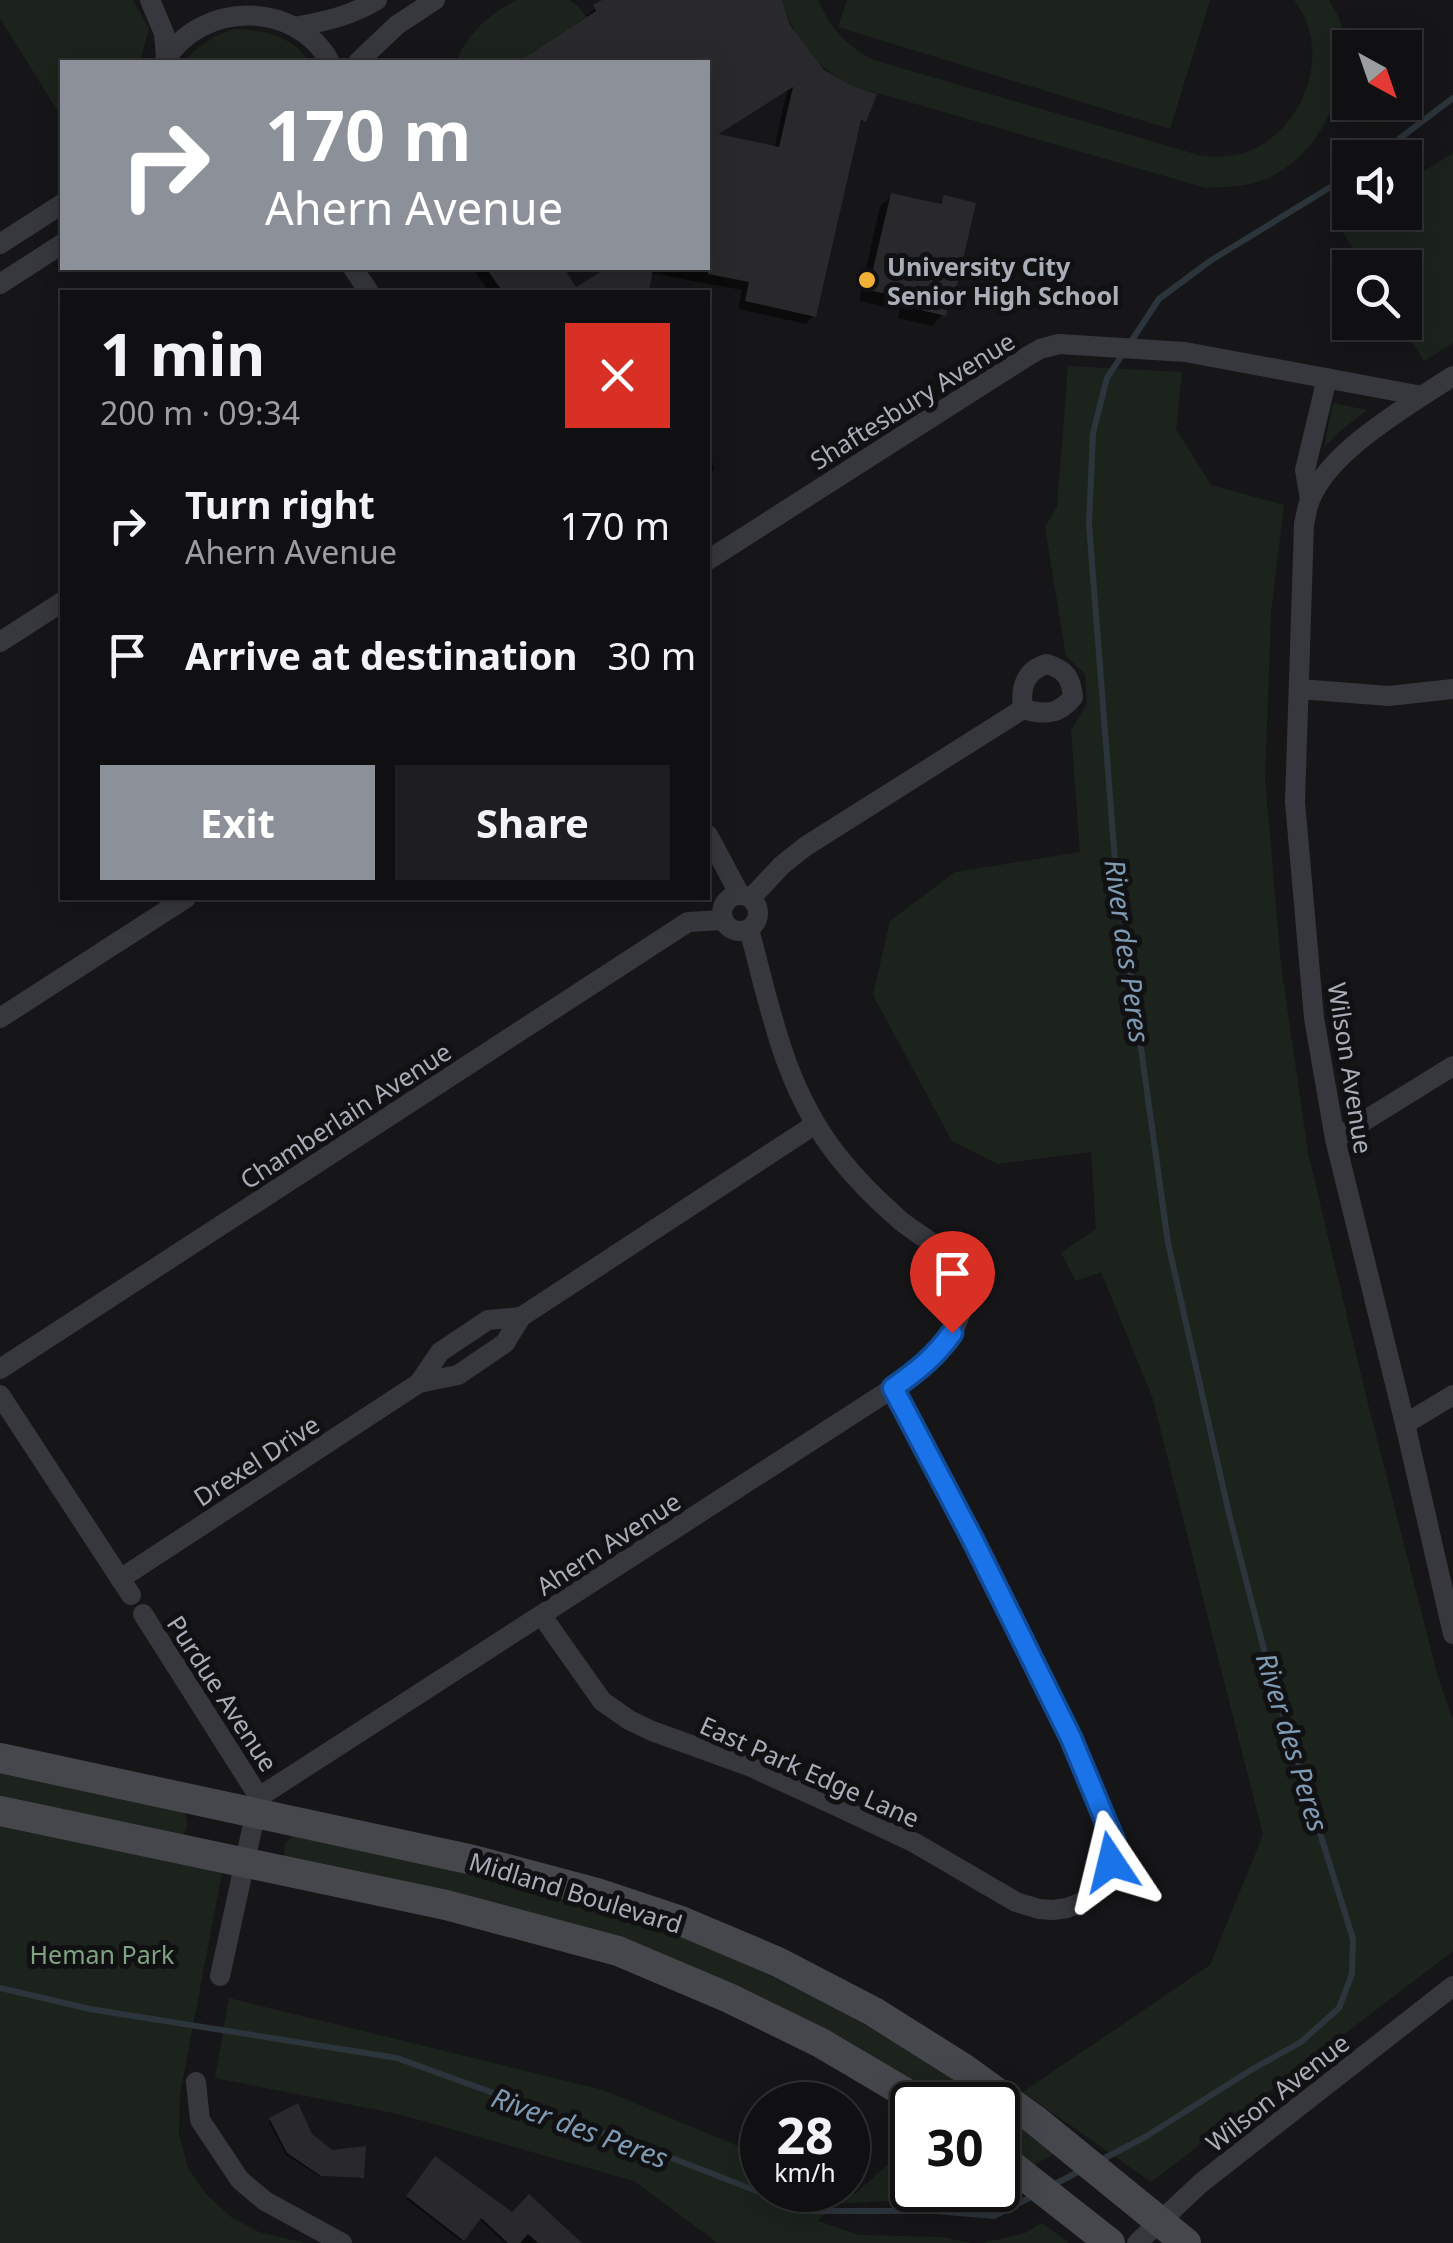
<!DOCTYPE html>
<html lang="en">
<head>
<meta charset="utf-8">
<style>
	:root { --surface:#101012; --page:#1e1e20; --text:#f1f3f6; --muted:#9c9d9f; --line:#303032; --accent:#8c9099 }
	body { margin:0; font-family:"Noto Sans",sans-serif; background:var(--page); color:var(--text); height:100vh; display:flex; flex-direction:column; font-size:38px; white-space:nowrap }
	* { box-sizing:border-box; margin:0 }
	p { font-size:32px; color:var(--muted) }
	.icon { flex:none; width:55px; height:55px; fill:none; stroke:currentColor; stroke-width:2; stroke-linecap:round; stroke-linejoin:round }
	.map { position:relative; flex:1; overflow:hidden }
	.details { position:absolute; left:60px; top:290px; width:650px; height:610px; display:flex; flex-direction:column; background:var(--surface); border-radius:0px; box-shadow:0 5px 25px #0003,0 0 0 2px var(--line) }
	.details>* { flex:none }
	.guide { position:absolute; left:60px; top:60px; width:650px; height:210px; border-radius:0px; box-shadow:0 5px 25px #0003,0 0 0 2px var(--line); background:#8c9099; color:#fff; overflow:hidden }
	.needle { width:65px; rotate:140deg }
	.tools { position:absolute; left:1332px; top:30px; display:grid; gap:20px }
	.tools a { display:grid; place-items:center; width:90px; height:90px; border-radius:0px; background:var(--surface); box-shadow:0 5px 25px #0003,0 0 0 2px var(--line); font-size:50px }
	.speed { position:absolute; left:740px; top:2082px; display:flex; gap:20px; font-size:50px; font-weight:700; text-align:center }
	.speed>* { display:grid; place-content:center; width:130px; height:130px; border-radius:50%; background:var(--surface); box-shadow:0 5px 25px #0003,0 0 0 2px var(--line); line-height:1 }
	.speed small { font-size:25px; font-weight:400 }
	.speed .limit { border:5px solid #111; border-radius:15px; background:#fff; color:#111 }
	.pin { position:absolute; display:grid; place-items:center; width:85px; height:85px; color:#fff; margin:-102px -42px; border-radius:50% 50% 50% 0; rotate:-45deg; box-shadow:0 0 10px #0007 }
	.pin .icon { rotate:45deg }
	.me { position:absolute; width:110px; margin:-55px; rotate:350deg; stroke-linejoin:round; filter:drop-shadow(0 0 8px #0008) }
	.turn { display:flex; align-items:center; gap:35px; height:210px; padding:0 40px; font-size:45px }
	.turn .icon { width:130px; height:130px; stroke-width:2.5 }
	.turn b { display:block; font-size:70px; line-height:85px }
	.round { display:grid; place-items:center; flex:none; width:105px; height:105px; border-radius:0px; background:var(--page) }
	.head { display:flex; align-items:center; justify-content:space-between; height:170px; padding:0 40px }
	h1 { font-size:60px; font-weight:700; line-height:75px }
	.primary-button { display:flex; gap:20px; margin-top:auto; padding:20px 40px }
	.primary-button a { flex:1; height:115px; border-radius:0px; background:var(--accent); color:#fff; font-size:40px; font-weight:700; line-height:115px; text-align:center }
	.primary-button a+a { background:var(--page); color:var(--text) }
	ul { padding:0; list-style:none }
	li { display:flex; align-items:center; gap:30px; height:130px; padding:0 40px }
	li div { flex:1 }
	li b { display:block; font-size:38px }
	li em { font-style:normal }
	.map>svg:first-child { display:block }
	.green { fill:#1c231d }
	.shadow { fill:#0007; fill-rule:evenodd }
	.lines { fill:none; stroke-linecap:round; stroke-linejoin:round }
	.stream { stroke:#2c353c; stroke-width:6 }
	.building { fill:#29292c; fill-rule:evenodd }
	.street { stroke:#37383d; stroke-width:20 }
	.secondary { stroke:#45474d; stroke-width:30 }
	.route-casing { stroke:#114b97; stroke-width:25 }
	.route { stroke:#1a73e8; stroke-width:18 }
	.poi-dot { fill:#f2b134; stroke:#111113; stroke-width:4 }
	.labels { text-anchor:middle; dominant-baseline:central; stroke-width:10; stroke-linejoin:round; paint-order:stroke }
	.poi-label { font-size:25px; font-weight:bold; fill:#a8adb8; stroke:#111113; text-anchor:start }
	.street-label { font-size:25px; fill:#a8adb8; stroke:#111113 }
	.park-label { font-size:25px; fill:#7fa381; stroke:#111113 }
	.water-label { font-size:28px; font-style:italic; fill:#7f9bb3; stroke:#111113 }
</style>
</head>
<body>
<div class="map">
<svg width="1453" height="2243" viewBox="0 0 1453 2243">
	<rect width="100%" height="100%" fill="#161618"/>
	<g class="green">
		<polygon points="0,0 133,0 149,29 140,62 62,62 62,118 0,18"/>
		<path d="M517,0H569L578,6L586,17L518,62L513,57L504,62H456C466,35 491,12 517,0Z"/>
		<path d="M782,0H818C830,28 846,46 874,60L1202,156C1215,157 1228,157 1241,154C1303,135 1335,52 1294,0H1329C1332,6 1338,14 1340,21C1343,30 1342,42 1342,52C1342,101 1319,151 1274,175C1253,187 1229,187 1206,188L850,85C812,63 796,42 782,0Z"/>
		<polygon points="847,0 1210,0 1170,129 838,27"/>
		<path d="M235,29C264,30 293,36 309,62H185C198,44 214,36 235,29Z"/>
		<polygon points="1453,153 1453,343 1424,361 1400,323 1405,322 1405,268 1365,267 1338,225 1359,213 1405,212 1405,183"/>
		<polygon points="1068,366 1182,372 1176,429 1211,485 1284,505 1271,612 1265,779 1281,965 1308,1153 1367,1400 1438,1677 1453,1720 1453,1951 1151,2182 1023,2092 1210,1965 1263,1835 1152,1396 1101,1272 1076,1281 1061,1253 1096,1229 1091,1152 997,1164 952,1141 873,995 890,921 955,872 1080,852 1071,731 1087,703 1085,674 1066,656 1045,527 1057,507"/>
		<polygon points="1333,403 1367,410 1339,432 1324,448"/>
		<path d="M0,1773L184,1812C189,1823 188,1828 181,1838L0,1801Z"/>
		<polygon points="0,1825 222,1873 180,2094 179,2134 188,2168 206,2194 231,2217 259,2232 305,2243 0,2243"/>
		<path d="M294,1835C403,1859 513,1880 620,1913C690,1935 757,1968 822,2002C880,2032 939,2065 991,2105H940L812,2027L287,1862L284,1855L285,1844Z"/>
		<polygon points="229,1998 603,2090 762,2156 762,2190 844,2190 855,2194 912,2142 912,2190 998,2190 998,2180 1011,2190 962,2206 883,2201 835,2204 818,2221 859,2235 942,2237 971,2243 718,2243 634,2181 398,2114 215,2078"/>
		<polygon points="998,2110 1054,2154 1034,2165 998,2142"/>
		<polygon points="1042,2223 1069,2243 983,2243 1025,2233"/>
	</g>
	<g class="shadow">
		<path d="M606,0H779L788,26L864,120L856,128L814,315L806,324L738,309L742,290L650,273L646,292H489L472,268H561L576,290L612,268H708V62H522L588,19L586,16ZM787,91L774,149L716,136Z"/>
		<polygon points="892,195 937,206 944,198 950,306 932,326 898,318 900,310 859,301 880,206"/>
		<polygon points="708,456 715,468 708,476"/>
		<polygon points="270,2120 309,2135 361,2177 360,2178 319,2176 286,2155 269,2122"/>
		<polygon points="436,2159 512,2215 579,2243 505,2243 478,2218 461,2241 406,2199"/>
	</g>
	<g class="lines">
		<g class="stream">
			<polyline points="1374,158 1453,98"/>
			<polyline points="0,1988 90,2009 397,2058 664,2155 808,2211 936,2211 994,2216 1033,2196"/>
			<polyline points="1101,2160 1145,2137 1251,2070 1301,2042 1339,2008 1352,1974 1353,1939 1269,1669 1230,1518 1168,1243 1115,861 1089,524 1093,433 1107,378 1159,299 1210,261 1350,175"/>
			<polyline points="1053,2185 1082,2170"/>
		</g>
	</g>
	<g class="building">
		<path d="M602,0H782L790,25L824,70L850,85L877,94L866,122L861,120L816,317L745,301L749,282L708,274V62H518L596,11L593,5ZM793,87L779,147L719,134Z"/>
		<polygon points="891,193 941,204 944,195 976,203 952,307 948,306 946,316 908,307 910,299 868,290"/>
		<polygon points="486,268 564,268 576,287 607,268 653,268 649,292 503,292"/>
		<polygon points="298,2103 312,2134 332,2150 366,2146 364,2178 321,2176 287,2153 269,2118"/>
		<polygon points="435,2156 512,2212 529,2194 582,2243 538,2243 528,2234 520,2243 508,2243 481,2218 464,2241 406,2196"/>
	</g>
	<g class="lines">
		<g class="street">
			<polyline points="150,0 164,33 166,59"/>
			<path d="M299,26C328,21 352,15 377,0"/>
			<path d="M164,62C201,0 296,0 330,62"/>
			<polyline points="358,62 397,25 435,0"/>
			<polyline points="0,244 62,204"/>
			<polyline points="353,268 369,292"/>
			<polyline points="0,284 62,244"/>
			<path d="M1422,396C1385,421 1328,456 1310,500C1307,507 1306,516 1304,524L1295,802L1314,1018L1335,1139L1405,1424L1453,1634"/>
			<polyline points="1310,499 1305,470 1327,378"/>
			<polyline points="708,560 1023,359 1040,349 1059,344 1185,352 1422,396 1453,376"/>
			<polyline points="0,642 62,602"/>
			<polyline points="1299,689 1389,696 1453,689"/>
			<polyline points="708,835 740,895"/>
			<circle cx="740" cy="913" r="18"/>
			<path d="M751,898L782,865L806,846L1023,709C1045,715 1059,715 1073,697C1071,678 1066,670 1047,664C1025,670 1020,688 1023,709"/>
			<polyline points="0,1018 186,898"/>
			<polyline points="1335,1139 1453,1066"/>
			<polyline points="0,1369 688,922 723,920"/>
			<polyline points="419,1383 440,1352 488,1320 521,1317"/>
			<polyline points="0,1395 131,1595"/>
			<polyline points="1405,1424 1453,1395"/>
			<polyline points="120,1579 419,1383 458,1375 505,1343 521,1317 814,1125"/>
			<polyline points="143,1614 259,1797 220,1976"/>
			<polyline points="542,1616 602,1701 629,1720 652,1731 749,1766 834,1805 915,1843 1016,1902 1039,1909 1053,1910 1067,1908 1080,1903 1092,1895 1105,1878 1111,1862 1113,1841 1071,1738 973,1540 893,1388"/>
			<path d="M259,1797L893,1388C928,1364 974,1328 960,1279C951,1250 922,1238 901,1221C879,1202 855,1178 837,1155C784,1087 771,1011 749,929"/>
			<polyline points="196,2082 200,2120 240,2180 265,2201 342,2243"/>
			<polyline points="1137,2243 1201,2183 1453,1986"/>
		</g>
		<g class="secondary">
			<polyline points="0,1758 473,1860 597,1893 681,1921 778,1962 874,2012 963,2068 1035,2120 1186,2243"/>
			<polyline points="0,1811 446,1905 618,1951 729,1998 821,2043 926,2105"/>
			<polyline points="998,2155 1110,2243"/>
		</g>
	</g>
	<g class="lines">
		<defs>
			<path id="route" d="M952,1333C935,1357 917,1371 893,1388L973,1540L1071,1738L1114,1841L1111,1862"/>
		</defs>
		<use href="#route" class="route-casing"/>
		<use href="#route" class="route"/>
	</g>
	<circle class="poi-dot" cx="867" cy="280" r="10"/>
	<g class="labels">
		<g class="poi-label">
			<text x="887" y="266">University City<tspan x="887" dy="29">Senior High School</tspan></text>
		</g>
		<g class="street-label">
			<text transform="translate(912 400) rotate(-32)">Shaftesbury Avenue</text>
			<text transform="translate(1351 1068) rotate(81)">Wilson Avenue</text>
			<text transform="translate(345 1115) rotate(-33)">Chamberlain Avenue</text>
			<text transform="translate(256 1460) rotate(-33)">Drexel Drive</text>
			<text transform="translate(608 1543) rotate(-33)">Ahern Avenue</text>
			<text transform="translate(223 1693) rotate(57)">Purdue Avenue</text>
			<text transform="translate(810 1771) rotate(24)">East Park Edge Lane</text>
			<text transform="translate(576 1892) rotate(17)">Midland Boulevard</text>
			<text transform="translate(1277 2092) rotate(-38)">Wilson Avenue</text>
		</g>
		<g class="park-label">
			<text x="102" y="1954">Heman Park</text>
		</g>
		<g class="water-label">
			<text transform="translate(1128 951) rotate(82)">River des Peres</text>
			<text transform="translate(1293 1742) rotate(73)">River des Peres</text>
			<text transform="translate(580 2127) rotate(20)">River des Peres</text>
		</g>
	</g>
</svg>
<div class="tools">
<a><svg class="needle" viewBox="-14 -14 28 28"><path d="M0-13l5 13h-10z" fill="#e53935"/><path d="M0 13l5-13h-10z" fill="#9c9d9f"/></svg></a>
<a><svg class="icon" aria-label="sound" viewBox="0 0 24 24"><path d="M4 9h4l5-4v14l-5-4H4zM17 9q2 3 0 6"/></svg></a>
<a><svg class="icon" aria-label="search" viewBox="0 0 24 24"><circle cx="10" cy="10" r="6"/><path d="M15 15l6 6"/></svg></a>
</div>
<div class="speed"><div>28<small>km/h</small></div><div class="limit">30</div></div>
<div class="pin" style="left:952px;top:1333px;background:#d93025"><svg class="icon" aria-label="arrive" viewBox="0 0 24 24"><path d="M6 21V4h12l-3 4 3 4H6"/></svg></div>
<svg class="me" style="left:1111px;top:1862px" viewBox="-20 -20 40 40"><path d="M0-17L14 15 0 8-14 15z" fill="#1a73e8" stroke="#fff" stroke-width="4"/></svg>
<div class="guide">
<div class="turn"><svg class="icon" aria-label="right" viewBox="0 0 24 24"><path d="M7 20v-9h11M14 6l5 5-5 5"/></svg><div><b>170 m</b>Ahern Avenue</div></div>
</div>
<section class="details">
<div class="head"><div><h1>1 min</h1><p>200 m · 09:34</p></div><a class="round" style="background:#d93025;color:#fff"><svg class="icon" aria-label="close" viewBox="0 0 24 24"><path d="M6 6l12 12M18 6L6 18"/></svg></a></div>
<ul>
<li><svg class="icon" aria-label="right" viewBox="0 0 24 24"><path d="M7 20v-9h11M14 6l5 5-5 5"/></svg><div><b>Turn right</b><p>Ahern Avenue</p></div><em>170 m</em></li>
<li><svg class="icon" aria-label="arrive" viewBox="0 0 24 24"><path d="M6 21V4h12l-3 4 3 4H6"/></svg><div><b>Arrive at destination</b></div><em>30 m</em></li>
</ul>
<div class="primary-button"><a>Exit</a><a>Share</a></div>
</section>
</div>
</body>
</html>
